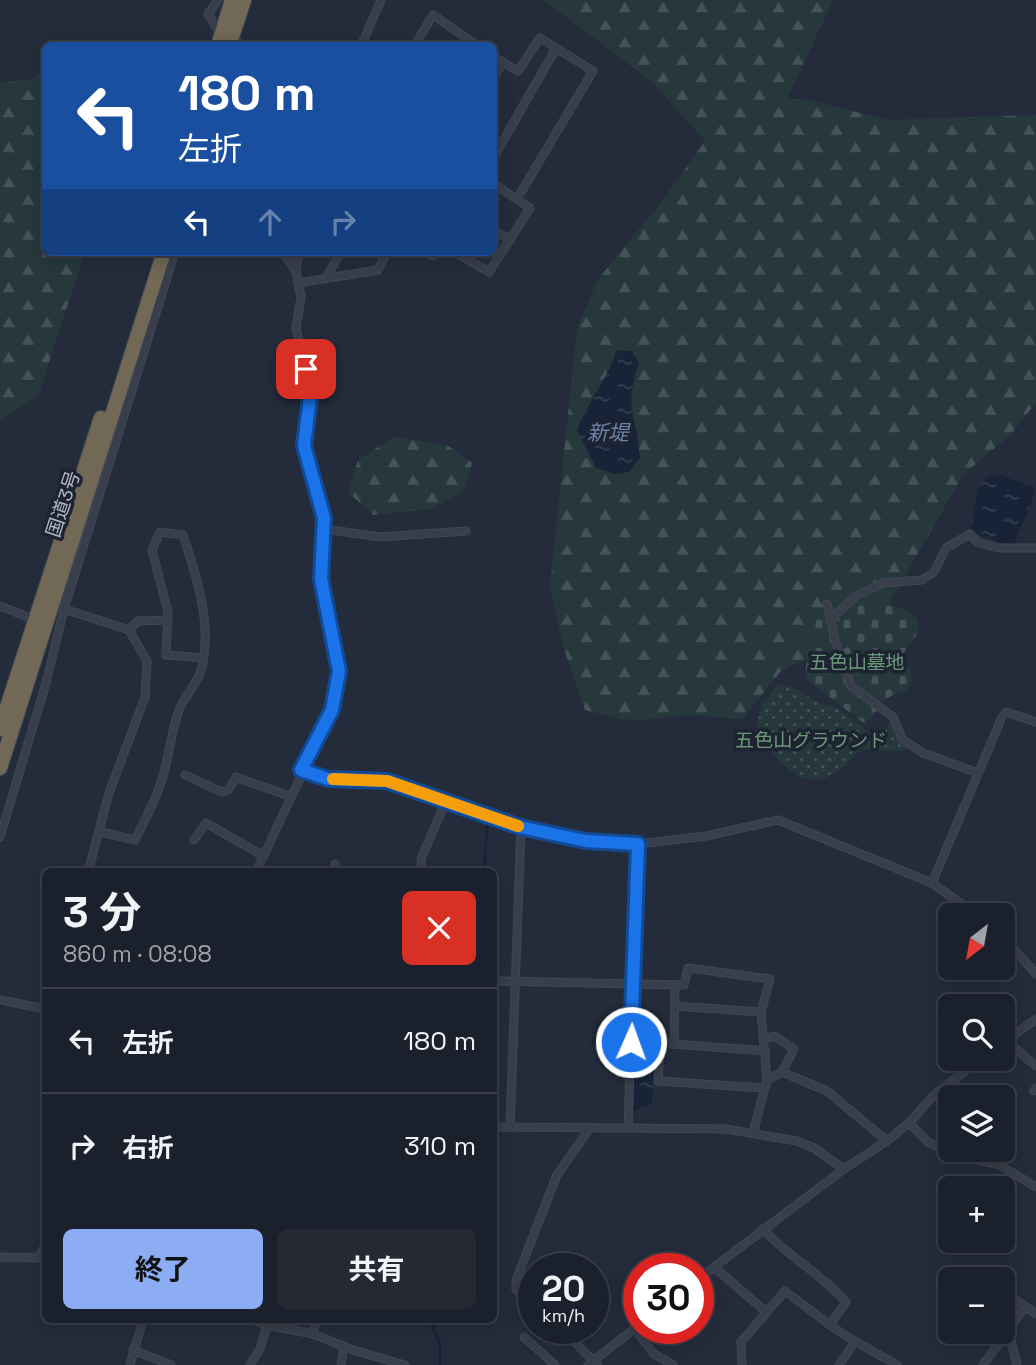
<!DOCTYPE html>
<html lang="ja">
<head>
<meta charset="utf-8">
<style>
	:root { --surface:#1b212c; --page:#242934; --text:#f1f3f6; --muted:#a0a3a9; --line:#393e48; --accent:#8cacf3 }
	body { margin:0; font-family:"Space Grotesk","Noto Sans JP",sans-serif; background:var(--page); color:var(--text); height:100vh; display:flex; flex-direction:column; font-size:26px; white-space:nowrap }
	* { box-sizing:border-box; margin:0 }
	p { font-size:23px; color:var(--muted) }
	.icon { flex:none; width:38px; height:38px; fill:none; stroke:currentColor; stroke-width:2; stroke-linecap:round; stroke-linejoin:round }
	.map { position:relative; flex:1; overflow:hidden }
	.panel { position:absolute; left:42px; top:868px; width:455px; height:455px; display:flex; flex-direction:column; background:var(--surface); border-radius:10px; box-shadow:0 4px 18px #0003,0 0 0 2px var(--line) }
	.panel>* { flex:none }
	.banner { position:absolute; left:42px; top:42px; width:455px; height:214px; border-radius:10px; box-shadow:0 4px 18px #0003,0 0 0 2px var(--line); background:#1a4fa0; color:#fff; overflow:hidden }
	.needle { width:46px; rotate:211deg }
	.controls { position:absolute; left:938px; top:903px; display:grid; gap:14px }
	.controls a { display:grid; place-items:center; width:77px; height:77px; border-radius:10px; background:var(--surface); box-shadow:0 4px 18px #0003,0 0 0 2px var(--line); font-size:35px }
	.speed { position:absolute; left:518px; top:1253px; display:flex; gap:14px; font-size:35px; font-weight:700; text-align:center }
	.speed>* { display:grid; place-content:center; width:91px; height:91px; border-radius:50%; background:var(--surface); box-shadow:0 4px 18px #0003,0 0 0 2px var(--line); line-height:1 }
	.speed small { font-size:18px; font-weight:400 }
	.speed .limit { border:10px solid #d22; background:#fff; color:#111 }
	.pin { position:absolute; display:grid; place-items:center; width:60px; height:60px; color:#fff; margin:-30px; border-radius:14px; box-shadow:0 4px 10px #0006 }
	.me { position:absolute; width:77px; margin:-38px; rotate:2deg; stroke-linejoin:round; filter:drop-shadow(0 0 5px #0008) }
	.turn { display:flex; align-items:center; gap:24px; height:147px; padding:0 21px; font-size:32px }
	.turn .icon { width:91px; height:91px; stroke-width:2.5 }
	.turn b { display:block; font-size:49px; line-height:60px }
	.lanes { display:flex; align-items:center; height:66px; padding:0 21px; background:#0003; justify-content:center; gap:35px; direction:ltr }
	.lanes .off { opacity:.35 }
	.round { display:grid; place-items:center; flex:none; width:74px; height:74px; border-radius:10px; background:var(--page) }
	.overview { display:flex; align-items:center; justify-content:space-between; height:119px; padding:0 21px }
	h1 { font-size:42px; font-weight:700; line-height:52px }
	.button { display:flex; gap:14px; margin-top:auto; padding:14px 21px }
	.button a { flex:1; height:80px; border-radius:10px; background:var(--accent); color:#111; font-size:28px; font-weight:700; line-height:80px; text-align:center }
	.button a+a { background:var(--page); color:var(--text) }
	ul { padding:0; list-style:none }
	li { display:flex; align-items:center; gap:21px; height:105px; padding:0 21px; border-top:2px solid var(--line) }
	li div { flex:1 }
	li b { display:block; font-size:26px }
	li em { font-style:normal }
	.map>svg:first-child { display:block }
	.forest { fill:url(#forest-firs) }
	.cemetery { fill:url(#cemetery-stones) }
	.park { fill:url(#park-dots) }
	.water { fill:url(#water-ripples) }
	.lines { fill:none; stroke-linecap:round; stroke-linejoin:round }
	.stream { stroke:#182338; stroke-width:2.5 }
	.street-casing { stroke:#414754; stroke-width:9 }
	.highway-casing { stroke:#434956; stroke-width:16 }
	.street { stroke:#383e4b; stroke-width:7 }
	.highway { stroke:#716855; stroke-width:14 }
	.route-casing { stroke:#114b97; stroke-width:18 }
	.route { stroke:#1a73e8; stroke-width:12 }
	.slow { stroke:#f59e0b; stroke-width:12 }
	.labels { text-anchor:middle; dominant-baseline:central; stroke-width:7; stroke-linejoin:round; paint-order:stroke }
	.street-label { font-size:19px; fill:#b3b9c7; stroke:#1d2330 }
	.park-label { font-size:19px; fill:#6b9779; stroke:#1d2330 }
	.water-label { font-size:21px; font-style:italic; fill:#6e81a4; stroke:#1d2330 }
</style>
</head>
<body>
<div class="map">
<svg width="1036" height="1365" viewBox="0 0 1036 1365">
	<defs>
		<pattern id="forest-firs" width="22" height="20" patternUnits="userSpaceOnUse" patternTransform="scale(1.75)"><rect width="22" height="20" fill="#26383c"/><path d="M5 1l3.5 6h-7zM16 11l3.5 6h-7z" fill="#435357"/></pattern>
		<pattern id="cemetery-stones" width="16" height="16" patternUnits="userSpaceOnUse" patternTransform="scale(1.75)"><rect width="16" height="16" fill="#26383c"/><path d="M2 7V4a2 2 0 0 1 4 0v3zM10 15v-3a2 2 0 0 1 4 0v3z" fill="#435357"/></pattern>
		<pattern id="park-dots" width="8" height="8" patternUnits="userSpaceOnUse" patternTransform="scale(1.75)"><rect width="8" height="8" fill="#26383c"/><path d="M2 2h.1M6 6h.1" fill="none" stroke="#435357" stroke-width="1.8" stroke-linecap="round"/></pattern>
		<pattern id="water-ripples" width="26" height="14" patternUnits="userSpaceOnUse" patternTransform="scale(1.75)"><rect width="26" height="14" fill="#182338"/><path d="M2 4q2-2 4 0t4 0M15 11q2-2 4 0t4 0" fill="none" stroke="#374153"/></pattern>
	</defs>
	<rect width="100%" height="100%" fill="#242c3b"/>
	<g class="forest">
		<polygon points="544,0 833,0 787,99 809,100 888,120 1036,115 1036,403 1010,435 963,475 872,633 782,670 742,719 688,715 629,721 585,710 564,649 550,586 577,329 598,279 660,204 705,141 652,82"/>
		<polygon points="45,69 46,252 85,252 38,396 0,420 0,83 32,79"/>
		<polygon points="394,437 447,445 472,463 464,491 431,509 373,515 348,492 358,460"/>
	</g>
	<path class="cemetery" d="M858,599C877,605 925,604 918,631C915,641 904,648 901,659L911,671C915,697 895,690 884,701C877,709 873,717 865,724L807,680L805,672L811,642L804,625L818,607L839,621L850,603Z"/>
	<path class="park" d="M779,684L790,686L818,703L838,708L868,732L883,733L893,717L902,739L913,746L904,751L862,749C854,756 846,765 838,771C802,799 773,754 756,729L762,704Z"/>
	<g class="water">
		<path d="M617,350L632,351L639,363C623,409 637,415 640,458L629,472L615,474L596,468L577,430C588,402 607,379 617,350Z"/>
		<path d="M1000,475L1035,487C1033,508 1020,524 1015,545L1001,543L971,530L978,489L986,477Z"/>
		<polygon points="633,1046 655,1050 652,1104 631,1112"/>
	</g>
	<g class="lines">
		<g class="stream">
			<polyline points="484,872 487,825"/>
			<polyline points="430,1320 440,1343 440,1365"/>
		</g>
		<defs>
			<g id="street">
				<polyline points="218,0 208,14 220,34"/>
				<polyline points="231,39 247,46"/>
				<polyline points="361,46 381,0"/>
				<polyline points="414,46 433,15 478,46"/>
				<polyline points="494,57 518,71 540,38 593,71 517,199"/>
				<polyline points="494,78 502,63"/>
				<polyline points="494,157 556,48"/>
				<polyline points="494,230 510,240"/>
				<polyline points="283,252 296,272"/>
				<polyline points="427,252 433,256 435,252"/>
				<polyline points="455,252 489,272 530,208 494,184"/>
				<polyline points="326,278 341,252"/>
				<polyline points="298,283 378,270 387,252"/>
				<polyline points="324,529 380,537 466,531"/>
				<polyline points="827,604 835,640 851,686 893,717 902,739 923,753 978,773"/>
				<polyline points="0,606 35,620"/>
				<polyline points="64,609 129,630 147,661 145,697 109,793 88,872"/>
				<polyline points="830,620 856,596 883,583 922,580 934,572 946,548 970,534 977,542 999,548 1036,548"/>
				<polyline points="129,630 138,621 166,620"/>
				<polyline points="301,770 328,779 387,781 521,827 586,841 638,844 706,836 778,820 932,883 977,915"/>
				<polyline points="185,775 222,792 228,790 236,777 289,796"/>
				<path d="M101,832L135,840C145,819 157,799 163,776C169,756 171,734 178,713C182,698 196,686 201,671C213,625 197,578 183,535L160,532L152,550L168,612L166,655L203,658"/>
				<polyline points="0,837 46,683 64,609 175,252"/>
				<polyline points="194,840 206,823 262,855"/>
				<polyline points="256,872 332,710 339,671 321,579 324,518 304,446 311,389 296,328 301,297 296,272 299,252"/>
				<polyline points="333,872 335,864"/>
				<polyline points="422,872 421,859 446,801"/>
				<polyline points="932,883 1002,717 1006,712 1036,722"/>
				<polyline points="1003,937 1036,974"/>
				<polyline points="494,981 684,985 688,968 770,979 761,1012 767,1080 753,1133"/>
				<polyline points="0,1000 46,1009"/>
				<polyline points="675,1006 761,1012"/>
				<polyline points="765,1039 774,1036 794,1049 782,1072 767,1080"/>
				<polyline points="1006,1041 1036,1066"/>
				<polyline points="631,1042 660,1043"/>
				<polyline points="1003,1043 1036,1019"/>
				<polyline points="674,1044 675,985"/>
				<polyline points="782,1072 827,1091 887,1141"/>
				<polyline points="763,1088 658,1081 660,1043 766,1051"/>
				<polyline points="1034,1091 1036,1088"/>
				<polyline points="909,1123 929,1143 967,1158 1000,1165 1036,1187"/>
				<polyline points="494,1127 726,1129 797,1141 814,1148 844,1169"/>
				<polyline points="510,1127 521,827"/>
				<polyline points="628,1128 638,844"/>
				<path d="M763,1229C788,1257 822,1274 846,1302L830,1325C851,1341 874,1351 897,1365"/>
				<polyline points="39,1256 46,1244"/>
				<polyline points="0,1257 46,1258"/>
				<polyline points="714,1267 766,1312"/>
				<polyline points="698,1279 844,1169 887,1141 909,1123 934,1095 981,1059"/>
				<polyline points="1003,1291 1036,1314"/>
				<polyline points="534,1306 516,1290 516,1280 557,1175 590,1128"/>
				<polyline points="1003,1306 1017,1365"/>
				<polyline points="253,1320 267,1325 313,1334 353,1350 405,1365"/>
				<polyline points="560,1328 598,1365"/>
				<polyline points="634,1328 654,1354 673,1365"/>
				<polyline points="313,1334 316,1320"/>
				<polyline points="524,1337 555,1365"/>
				<polyline points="133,1350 171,1365"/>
				<polyline points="130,1365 143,1320"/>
				<polyline points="250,1365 260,1349 267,1325"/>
				<polyline points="341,1365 344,1346"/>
				<polyline points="588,1365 639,1325"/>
				<polyline points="742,1365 741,1342 785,1291 830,1325"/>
				<polyline points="839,1365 854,1343"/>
				<polyline points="983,1365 1025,1307"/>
			</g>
			<g id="highway">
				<polyline points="218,46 232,0"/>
				<polyline points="229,46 244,0"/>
				<polyline points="0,729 101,418"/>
				<polyline points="0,768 164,252"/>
			</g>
		</defs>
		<use href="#street" class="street-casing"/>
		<use href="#highway" class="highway-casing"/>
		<use href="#street" class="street"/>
		<use href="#highway" class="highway"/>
	</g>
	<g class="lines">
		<defs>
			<polyline id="route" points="306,369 311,389 304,446 324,518 321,579 339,671 332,710 301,770 328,779 387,781 520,827 586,841 638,844 631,1042"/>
		</defs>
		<use href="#route" class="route-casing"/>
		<use href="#route" class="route"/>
		<polyline class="slow" points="333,779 387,781 518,826"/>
	</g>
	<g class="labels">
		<g class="street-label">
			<text transform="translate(63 504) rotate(-72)">国道3号</text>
		</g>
		<g class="park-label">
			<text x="857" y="662">五色山墓地</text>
			<text x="811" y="740">五色山グラウンド</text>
		</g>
		<g class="water-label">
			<text x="608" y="432">新堤</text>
		</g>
	</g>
</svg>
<div class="controls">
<a><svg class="needle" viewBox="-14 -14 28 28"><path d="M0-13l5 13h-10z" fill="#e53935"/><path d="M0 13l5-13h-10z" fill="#a0a3a9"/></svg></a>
<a><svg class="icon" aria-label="search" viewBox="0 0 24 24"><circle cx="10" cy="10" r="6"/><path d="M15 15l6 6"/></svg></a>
<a><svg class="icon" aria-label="layers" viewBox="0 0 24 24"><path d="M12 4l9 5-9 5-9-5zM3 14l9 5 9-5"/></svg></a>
<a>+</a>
<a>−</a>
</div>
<div class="speed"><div>20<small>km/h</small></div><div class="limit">30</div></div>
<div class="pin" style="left:306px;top:369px;background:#d93025"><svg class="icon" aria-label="arrive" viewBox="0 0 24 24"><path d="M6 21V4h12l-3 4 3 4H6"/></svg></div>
<svg class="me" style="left:631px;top:1042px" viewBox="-20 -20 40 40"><circle r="17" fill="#1a73e8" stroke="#fff" stroke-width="3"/><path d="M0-11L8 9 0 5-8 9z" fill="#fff"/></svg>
<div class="banner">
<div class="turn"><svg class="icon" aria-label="left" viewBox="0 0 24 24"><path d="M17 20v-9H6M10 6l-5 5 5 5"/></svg><div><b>180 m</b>左折</div></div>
<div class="lanes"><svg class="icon" aria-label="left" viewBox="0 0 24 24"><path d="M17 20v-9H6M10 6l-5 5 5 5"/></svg><svg class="icon off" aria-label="ahead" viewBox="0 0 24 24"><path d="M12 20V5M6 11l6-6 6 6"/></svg><svg class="icon off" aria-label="right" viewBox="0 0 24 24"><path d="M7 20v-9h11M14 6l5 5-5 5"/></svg></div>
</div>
<section class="panel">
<div class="overview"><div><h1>3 分</h1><p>860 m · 08:08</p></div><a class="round" style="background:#d93025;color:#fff"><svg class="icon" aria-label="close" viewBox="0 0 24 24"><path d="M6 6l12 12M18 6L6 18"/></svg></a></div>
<ul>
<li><svg class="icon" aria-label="left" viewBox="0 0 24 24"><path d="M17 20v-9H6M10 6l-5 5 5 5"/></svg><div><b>左折</b></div><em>180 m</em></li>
<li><svg class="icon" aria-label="right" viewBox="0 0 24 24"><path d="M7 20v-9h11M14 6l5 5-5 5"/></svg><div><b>右折</b></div><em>310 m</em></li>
</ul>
<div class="button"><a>終了</a><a>共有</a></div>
</section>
</div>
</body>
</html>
